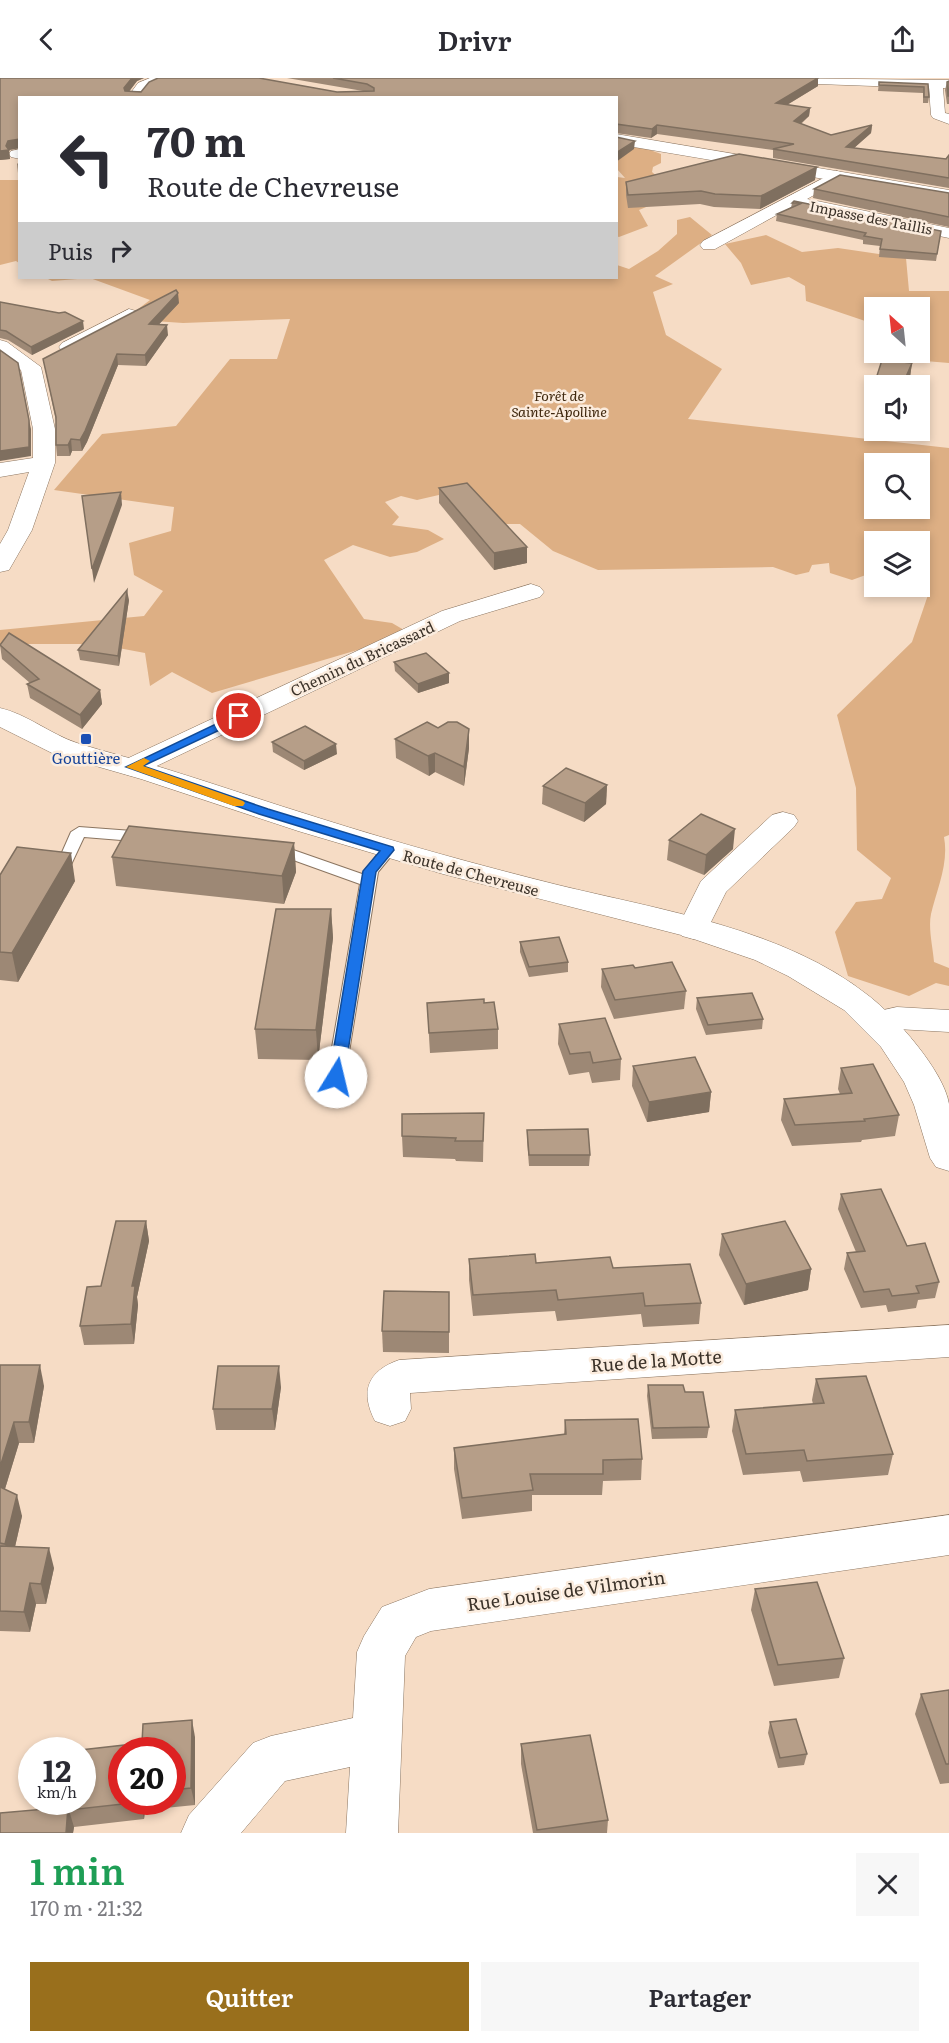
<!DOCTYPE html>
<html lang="fr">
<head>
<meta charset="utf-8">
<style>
	:root { --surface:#fff; --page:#f7f7f7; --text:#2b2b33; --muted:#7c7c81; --accent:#996f1c }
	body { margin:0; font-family:Literata,serif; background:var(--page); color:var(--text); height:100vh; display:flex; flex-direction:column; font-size:22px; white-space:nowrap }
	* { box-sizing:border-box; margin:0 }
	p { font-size:20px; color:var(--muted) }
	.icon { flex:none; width:33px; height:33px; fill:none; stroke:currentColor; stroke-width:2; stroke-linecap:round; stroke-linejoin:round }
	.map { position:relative; height:1755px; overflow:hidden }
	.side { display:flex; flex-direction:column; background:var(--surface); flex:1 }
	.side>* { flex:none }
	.banner { position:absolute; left:18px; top:18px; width:600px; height:183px; border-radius:0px; box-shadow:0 3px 9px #0003; background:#fff; color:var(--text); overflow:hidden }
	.needle { width:39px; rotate:333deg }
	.controls { position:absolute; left:864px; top:219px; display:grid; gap:12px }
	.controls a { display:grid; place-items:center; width:66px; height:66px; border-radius:0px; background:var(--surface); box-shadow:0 3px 9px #0003; font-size:30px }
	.speed { position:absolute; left:18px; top:1659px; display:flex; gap:12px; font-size:30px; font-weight:700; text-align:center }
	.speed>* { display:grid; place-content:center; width:78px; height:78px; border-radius:50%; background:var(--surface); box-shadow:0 3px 9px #0003; line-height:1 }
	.speed small { font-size:15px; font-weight:400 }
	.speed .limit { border:9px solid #d22; background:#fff; color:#111 }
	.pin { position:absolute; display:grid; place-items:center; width:51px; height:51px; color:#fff; margin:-26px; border:3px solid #fff; border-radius:50%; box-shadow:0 2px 6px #0007 }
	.me { position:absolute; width:66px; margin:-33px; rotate:9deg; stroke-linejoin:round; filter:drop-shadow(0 0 4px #0008) }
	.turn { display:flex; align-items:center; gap:21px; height:126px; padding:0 30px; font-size:27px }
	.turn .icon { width:78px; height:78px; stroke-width:2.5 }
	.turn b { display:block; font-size:42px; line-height:51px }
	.then { display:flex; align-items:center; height:57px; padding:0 30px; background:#0003; gap:12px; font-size:22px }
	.round { display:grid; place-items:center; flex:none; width:63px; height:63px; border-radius:0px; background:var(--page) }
	.overview { display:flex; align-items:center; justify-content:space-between; height:102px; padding:0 30px }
	h1 { font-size:36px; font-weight:600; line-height:45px; color:#1e9e55 }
	.button { display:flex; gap:12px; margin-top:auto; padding:12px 30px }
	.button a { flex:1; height:69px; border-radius:0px; background:var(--accent); color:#fff; font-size:24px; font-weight:600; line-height:69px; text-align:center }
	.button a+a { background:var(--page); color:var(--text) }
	header { display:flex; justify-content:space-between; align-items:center; height:78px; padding:0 30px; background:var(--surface); font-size:27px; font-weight:600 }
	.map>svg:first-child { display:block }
	.green { fill:#ddaf84; fill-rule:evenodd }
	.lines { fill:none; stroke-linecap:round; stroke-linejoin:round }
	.lane-casing { stroke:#8b7560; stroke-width:2 }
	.street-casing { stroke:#8b7560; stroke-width:1 }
	.secondary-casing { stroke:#8b7560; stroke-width:1 }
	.lane { fill:#fff; fill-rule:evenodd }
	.street { fill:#fff; fill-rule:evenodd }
	.secondary { fill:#fff; fill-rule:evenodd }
	.wall { fill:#9d8875; fill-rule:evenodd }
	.shaded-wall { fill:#7f6f5f }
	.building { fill:#b69e88; stroke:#7f6f5f; stroke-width:1.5 }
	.route { fill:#1a73e8; stroke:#114b97; stroke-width:1.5 }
	.slow { fill:#f59e0b }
	.transit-dot { fill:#1a4fb4; stroke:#fbecde; stroke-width:2 }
	.labels { text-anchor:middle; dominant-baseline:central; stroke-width:5; stroke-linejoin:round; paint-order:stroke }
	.far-street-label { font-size:14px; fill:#3b3229; stroke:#fbecde }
	.far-park-label { font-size:14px; font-style:italic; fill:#3f270d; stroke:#fbecde }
	.street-label { font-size:15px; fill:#3b3229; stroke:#fbecde }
	.transit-label { font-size:15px; fill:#164399; stroke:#fbecde }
	.near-street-label { font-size:18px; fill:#3b3229; stroke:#fbecde }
</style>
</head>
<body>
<header><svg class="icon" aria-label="back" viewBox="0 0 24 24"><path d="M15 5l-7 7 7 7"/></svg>Drivr<svg class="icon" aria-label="share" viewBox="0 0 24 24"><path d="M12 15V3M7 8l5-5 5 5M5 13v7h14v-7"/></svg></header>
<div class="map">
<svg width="949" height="1755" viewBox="0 0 949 1755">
	<rect width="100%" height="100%" fill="#f6dcc5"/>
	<g class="green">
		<polygon points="637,67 661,76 661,85 653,89 652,94 661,102 651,127 639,132 648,148 619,159 616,158 617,99 625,100 617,91 617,79"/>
		<polygon points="0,102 20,102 19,185 16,183 0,187"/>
		<path d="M690,139L712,157L655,198L673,206L653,214L666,257L722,291L688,341L949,370V757L944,759C949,785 937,811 931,836C928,850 933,870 934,884L949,890V908L936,905L909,918L848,898L835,854L856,824L882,821L891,800L857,772L856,710L837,637L912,564L929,514L920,505V464H874V494L852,502L830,495L829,485L812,487L809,494L796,497L773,489L598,492L553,473L520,446H472L465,411L417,422L401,418L385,424L399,439L392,447L428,452L444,461L417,474L390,479L353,467L324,482L364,541L392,545L404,552L361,571L212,615L172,594L150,608L145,575L97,566H0V552L144,538L163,513L134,497L129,465L171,453L174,429L54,412L102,356L176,348L230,281H277L290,241L183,245L125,241L150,222L90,200L52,203L46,200H616L617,187L629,191L658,173L677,156V142ZM874,386H920V430H874Z"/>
		<polygon points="766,157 802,174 838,170 906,180 909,213 949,213 949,285 901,281 889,275 920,274 920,230 874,230 874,246 806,223 805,208 789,199 751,207 741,185 725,166"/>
	</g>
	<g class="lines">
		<defs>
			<g id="lane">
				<polygon points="79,749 146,754 154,759 146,764 84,759 69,791 59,791 56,788 71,754"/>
				<polygon points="276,766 362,796 383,769 393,769 396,772 378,794 345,999 342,1003 330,1003 327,999 360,806 271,774 268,771"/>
			</g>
			<g id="street">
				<polygon points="150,0 170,0 148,11 142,20 127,20 138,5"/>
				<polygon points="755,0 949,2 949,10 943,10 945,35 949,36 949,46 933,40 931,37 929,10 762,4"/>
				<polygon points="20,71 20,81 11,79 9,76 11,73"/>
				<polygon points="837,93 843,95 845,98 843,101 807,121 949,150 949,160 793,128 715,171 703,171 700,167 703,163"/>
				<polygon points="129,231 136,233 139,237 136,241 76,273 62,273 59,269 62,265"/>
				<polygon points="0,262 7,264 41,289 55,351 55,385 32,452 9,492 0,494 0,466 8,452 29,394 0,399 0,385 33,380 33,351 21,292 0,277"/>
				<polygon points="531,506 540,509 544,514 540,519 460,543 142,695 132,698 122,695 118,689 122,683 442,533"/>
				<polygon points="783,734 794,737 798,743 794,749 726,814 704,858 693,861 682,858 677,851 701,803 772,737"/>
				<polygon points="897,929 949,932 949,954 897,951 878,955 866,952 861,944 866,936"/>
				<path d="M949,1247V1279L410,1315L411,1331L405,1343L390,1348L375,1343C360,1314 367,1293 399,1282Z"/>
				<polygon points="949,1437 949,1477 431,1553 416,1559 405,1578 398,1755 346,1755 350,1689 285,1703 241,1755 181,1755 189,1737 253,1665 271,1658 353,1640 357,1574 364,1558 382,1529 429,1511"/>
			</g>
			<g id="secondary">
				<polygon points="616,56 949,112 949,122 616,66"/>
				<path d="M0,630C27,636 50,656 77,665C105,674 135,681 163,690C215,706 267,724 319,740C398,765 478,787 558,807C661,832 785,851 869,918C895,938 944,993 949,1026C949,1047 949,1072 949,1093L936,1089L930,1080L914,1027L904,1004L881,969L844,932L788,898L755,882L685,858L443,796L298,753L141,701L54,676L0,649Z"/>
			</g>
		</defs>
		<use href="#lane" class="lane-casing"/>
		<use href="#street" class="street-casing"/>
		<use href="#secondary" class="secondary-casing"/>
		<use href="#lane" class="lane"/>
		<use href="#street" class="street"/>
		<use href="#secondary" class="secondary"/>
	</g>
	<g class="wall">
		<polygon points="0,0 144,0 137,3 129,13 337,14 363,13 287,0 818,0 818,8 787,27 810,30 809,38 801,46 831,57 872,47 871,55 854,70 946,81 949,77 949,110 773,80 773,72 657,56 651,60 616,55 616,20 20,20 20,70 9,72 10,81 0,82"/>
		<polygon points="949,3 949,26 947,26 945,12 947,4"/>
		<polygon points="879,4 928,6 929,19 928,25 923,25 923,15 878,13"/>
		<polygon points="20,83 20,95 18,95 17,86"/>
		<polygon points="815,102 760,131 714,129 700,126 628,130 626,117 626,104"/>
		<polygon points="814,111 949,115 949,149 813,120"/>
		<polygon points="794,123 941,153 936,183 879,179 880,168 863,166 863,162 776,143 777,136 791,130 792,125"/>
		<polygon points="0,224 84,251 32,277 8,262 0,260"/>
		<polygon points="179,225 159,246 168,257 146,288 118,287 87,364 82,373 72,373 70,378 57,378 56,367 56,343 43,281"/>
		<polygon points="912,285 910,299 906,308 874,308 874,321 872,321 874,307"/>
		<polygon points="439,410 527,469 527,485 494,492 439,425"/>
		<polygon points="129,522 119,588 80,582 78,572"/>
		<polygon points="0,567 100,612 102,626 82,651 30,620 27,606 30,605 2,581"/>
		<polygon points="394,584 449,605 418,615 395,593"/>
		<polygon points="395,661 469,670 464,708 435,694 429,698 396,680"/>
		<polygon points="272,664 337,676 304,692 273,674"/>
		<polygon points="607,707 606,726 584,744 542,726 543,708"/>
		<polygon points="669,762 733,771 704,797 667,782"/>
		<polygon points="294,765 296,794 284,826 116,808 112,779"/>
		<polygon points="0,797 75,803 18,904 0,902"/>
		<polygon points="331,831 333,860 318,982 258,981 255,951"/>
		<polygon points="520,864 568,884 568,894 529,899 520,874"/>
		<polygon points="635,890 686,913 684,931 614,941 601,909 602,891"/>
		<polygon points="697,920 763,941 762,951 706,957 696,931"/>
		<polygon points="427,925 498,951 498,971 430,975"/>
		<polygon points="559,946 621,981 620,1002 592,1005 589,994 569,997 558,966"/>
		<polygon points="633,988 711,1014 709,1034 647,1044 632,1008"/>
		<polygon points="841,990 899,1037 895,1058 862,1062 861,1064 792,1068 781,1042 784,1021 840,1016 838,1011"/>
		<polygon points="484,1035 483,1084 456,1083 455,1081 403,1079 402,1058"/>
		<polygon points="527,1052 590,1077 589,1088 529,1088 527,1062"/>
		<polygon points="841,1116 907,1168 939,1204 935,1220 918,1222 916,1230 888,1234 886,1227 861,1230 844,1191 847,1175 856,1174 838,1131"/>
		<polygon points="146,1143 149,1163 137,1219 138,1227 134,1266 84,1267 80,1248 101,1208"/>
		<polygon points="722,1156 811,1191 808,1212 744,1227 719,1177"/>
		<polygon points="469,1181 613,1190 701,1225 699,1246 643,1249 641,1236 557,1243 555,1233 473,1238 469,1202"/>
		<polygon points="449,1214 449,1275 383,1274 382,1253"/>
		<polygon points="0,1287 44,1308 34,1365 19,1365 5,1411 22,1438 15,1469 54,1490 46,1526 36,1526 30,1554 0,1553"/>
		<polygon points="816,1301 893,1376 888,1397 803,1404 800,1393 743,1397 732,1353 735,1332 813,1326 812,1322"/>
		<polygon points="648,1307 685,1314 709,1349 707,1360 652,1361 647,1318"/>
		<polygon points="281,1309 275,1352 216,1352 213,1331"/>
		<polygon points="565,1342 642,1381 641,1402 603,1403 602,1417 532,1417 532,1433 462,1441 454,1391 454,1370 564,1356"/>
		<polygon points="755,1511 844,1580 839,1600 774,1608 751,1532"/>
		<polygon points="949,1612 949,1705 940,1706 915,1636 921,1616"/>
		<polygon points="770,1644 807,1676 804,1687 778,1690 768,1655"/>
		<path d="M195,1659V1727L145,1732L144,1741L74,1749L73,1755L69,1732ZM172,1672V1724H122Z"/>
		<polygon points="521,1666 608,1742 607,1755 533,1755 521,1686"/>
	</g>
	<g class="shaded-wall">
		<polygon points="132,0 144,0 137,3 125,19 124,10"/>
		<polygon points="818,0 818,8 775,34 776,25"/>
		<polygon points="810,30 809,38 793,52 794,43"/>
		<polygon points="657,47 657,56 651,60 652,51"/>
		<polygon points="872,47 871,55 845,78 846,69"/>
		<polygon points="20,61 20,70 9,72 10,81 0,82 0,73 6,68 8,63"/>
		<polygon points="635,63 634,71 616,84 616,75"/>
		<polygon points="817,89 815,102 760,131 761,118"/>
		<polygon points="178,215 179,225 150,256 149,246"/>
		<polygon points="83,243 84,251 32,277 31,269"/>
		<polygon points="167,247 168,257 146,288 145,277"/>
		<polygon points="117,276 118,287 87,364 82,373 80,362"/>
		<polygon points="912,285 910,299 906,308 902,308"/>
		<polygon points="29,342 31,351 31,378 0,383 0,373"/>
		<polygon points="71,361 72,373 70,378 68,367"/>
		<polygon points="121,414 122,427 94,505 92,491"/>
		<polygon points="527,469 527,485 494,492 494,475"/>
		<polygon points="127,512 129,522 119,588 118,578"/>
		<polygon points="449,595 449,605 418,615 418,606"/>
		<polygon points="100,612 102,626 82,651 80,637"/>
		<polygon points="469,651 469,670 464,708 464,689"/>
		<polygon points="336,666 337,676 304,692 304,683"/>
		<polygon points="435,675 435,694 429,698 428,678"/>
		<polygon points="607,707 606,726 584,744 585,725"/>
		<polygon points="735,751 733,771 704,797 706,777"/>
		<polygon points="294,765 296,794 284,826 282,798"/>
		<polygon points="71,775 75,803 18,904 12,875"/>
		<polygon points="331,831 333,860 318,982 316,952"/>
		<polygon points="711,1014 709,1034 647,1044 649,1024"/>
		<polygon points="146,1143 149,1163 137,1219 138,1227 134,1266 131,1246 132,1208"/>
		<polygon points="811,1191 808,1212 744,1227 746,1206"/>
		<polygon points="40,1287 44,1308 34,1365 29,1344"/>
		<polygon points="279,1288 281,1309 275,1352 272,1331"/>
		<polygon points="14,1344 19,1365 0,1427 0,1389"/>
		<polygon points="17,1417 22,1438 11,1486 5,1466"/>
		<polygon points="49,1470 54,1490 46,1526 41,1506"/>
		<polygon points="30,1505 36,1526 30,1554 24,1534"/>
		<polygon points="192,1642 195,1659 195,1727 191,1710"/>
		<polygon points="141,1724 143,1724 145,1732 144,1741"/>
		<polygon points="68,1729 74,1749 73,1755 66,1755"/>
	</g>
	<g class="building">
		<polygon points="0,0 132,0 124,10 125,13 141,14 149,4 158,0 259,0 337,14 374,13 374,10 367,6 333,0 818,0 776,25 810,30 794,43 831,57 872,47 846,69 946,81 949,77 949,100 773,71 794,66 657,47 652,51 616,46 616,20 20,20 20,61 8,63 6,68 9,72 0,73"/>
		<polygon points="949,3 949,18 948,18 947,4"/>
		<polygon points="879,4 928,6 929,19 924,19 924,9 879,7"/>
		<polygon points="616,59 635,63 616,75"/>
		<polygon points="739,76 817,89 761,118 715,116 701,113 628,117 626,104"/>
		<polygon points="840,97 949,115 949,139 814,111"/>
		<polygon points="794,123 941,153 937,176 880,171 882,161 864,158 866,155 777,136 802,125 792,125"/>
		<polygon points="176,212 178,215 149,246 167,247 145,277 117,276 85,353 80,362 71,361 68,367 56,367 56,339 43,281"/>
		<polygon points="0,224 59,235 65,234 83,243 31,269 6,253 0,252"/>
		<polygon points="0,272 18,285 29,342 29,369 0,373"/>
		<polygon points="882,282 912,285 902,308 874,307"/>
		<polygon points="467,405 527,469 494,475 439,410"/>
		<polygon points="121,414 92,491 82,418"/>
		<polygon points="127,512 118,578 78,572"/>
		<polygon points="9,555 100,612 80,637 27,606 39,601 0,567"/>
		<polygon points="426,575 449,595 418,606 394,584"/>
		<polygon points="427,644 438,650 448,644 457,644 469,651 464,689 435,675 428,678 395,661"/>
		<polygon points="305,648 336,666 304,683 272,664"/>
		<polygon points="566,690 607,707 585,725 543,708"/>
		<polygon points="701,736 735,751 706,777 669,762"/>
		<polygon points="129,748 294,765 282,798 112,779"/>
		<polygon points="17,769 71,775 12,875 0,874 0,797"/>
		<polygon points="276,831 331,831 316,952 255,951"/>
		<polygon points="559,859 568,884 529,889 520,864"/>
		<polygon points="672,884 686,913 615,922 602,891 633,887 635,890"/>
		<polygon points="752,915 763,941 708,947 697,920"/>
		<polygon points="484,921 484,925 494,924 498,951 429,955 427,925"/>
		<polygon points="605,940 621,981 593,985 590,974 570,976 559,946"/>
		<polygon points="695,979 711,1014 649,1024 633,988"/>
		<polygon points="873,986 899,1037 864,1041 865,1043 795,1047 784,1021 852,1015 841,990"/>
		<polygon points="484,1035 483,1063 455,1063 456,1060 402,1058 402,1036"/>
		<polygon points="588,1051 590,1077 529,1077 527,1052"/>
		<polygon points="881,1111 907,1168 925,1165 939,1204 916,1208 919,1215 892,1218 889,1211 864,1214 847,1175 865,1173 841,1116"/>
		<polygon points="116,1143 146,1143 132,1208 135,1208 131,1246 80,1248 87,1209 101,1208"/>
		<polygon points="785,1143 811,1191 746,1206 722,1156"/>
		<polygon points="535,1176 536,1185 610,1179 613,1190 690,1186 701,1225 645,1228 643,1215 558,1222 556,1212 473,1217 469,1181"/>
		<polygon points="384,1213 449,1214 449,1254 382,1253"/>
		<polygon points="0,1287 40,1287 29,1344 14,1344 0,1389"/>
		<polygon points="218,1288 279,1288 272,1331 213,1331"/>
		<polygon points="866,1298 893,1376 807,1383 804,1372 746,1376 735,1332 824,1325 816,1301"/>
		<polygon points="648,1307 683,1307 685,1314 703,1314 709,1349 653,1350"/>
		<polygon points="638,1341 642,1381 603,1382 603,1396 530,1396 533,1412 462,1420 454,1370 566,1356 565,1342"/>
		<polygon points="0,1409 17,1417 5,1466 0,1465"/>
		<polygon points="0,1468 49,1470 41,1506 30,1505 24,1534 0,1533"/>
		<polygon points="817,1504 844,1580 778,1587 755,1511"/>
		<polygon points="949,1612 949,1686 946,1686 921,1616"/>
		<polygon points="796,1641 807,1676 780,1680 770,1644"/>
		<polygon points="192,1642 191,1710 172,1712 172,1672 122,1672 122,1724 141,1724 69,1732 69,1724 82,1724 82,1672 80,1672 142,1665 143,1646"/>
		<polygon points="590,1657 608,1742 537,1752 521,1666"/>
		<polygon points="68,1729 66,1755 0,1755 0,1735"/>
	</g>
	<polygon class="route" points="239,635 243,636 243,641 143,688 268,731 393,769 394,772 376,794 344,999 336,1004 329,999 363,793 380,773 259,736 126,689"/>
	<polygon class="slow" points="144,680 150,683 143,688 243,723 245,725 243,728 234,728 126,689"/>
	<rect class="transit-dot" x="80" y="655" width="12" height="12" rx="3"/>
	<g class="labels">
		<g class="far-street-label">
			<text transform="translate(871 139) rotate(11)">Impasse des Taillis</text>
		</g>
		<g class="far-park-label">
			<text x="559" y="317">Forêt de<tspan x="559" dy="16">Sainte-Apolline</tspan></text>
		</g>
		<g class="street-label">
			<text transform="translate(362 580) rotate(-25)">Chemin du Bricassard</text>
			<text transform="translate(471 794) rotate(15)">Route de Chevreuse</text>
		</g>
		<g class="transit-label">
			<text x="86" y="679">Gouttière</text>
		</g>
		<g class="near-street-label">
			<text transform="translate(656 1282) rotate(-4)">Rue de la Motte</text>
			<text transform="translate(566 1512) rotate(-8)">Rue Louise de Vilmorin</text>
		</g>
	</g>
</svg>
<div class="controls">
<a><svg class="needle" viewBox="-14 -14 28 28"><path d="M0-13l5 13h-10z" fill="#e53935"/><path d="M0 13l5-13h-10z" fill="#7c7c81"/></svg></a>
<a><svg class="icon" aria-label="sound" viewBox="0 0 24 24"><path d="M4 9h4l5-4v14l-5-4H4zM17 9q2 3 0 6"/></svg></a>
<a><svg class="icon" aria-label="search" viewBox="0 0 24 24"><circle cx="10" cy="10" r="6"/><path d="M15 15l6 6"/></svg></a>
<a><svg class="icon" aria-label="layers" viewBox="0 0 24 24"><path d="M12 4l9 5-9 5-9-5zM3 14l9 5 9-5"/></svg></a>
</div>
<div class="speed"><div>12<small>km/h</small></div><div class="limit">20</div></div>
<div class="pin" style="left:239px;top:638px;background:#d93025"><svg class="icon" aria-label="arrive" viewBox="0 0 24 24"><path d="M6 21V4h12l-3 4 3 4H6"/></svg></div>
<svg class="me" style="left:336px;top:999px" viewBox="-20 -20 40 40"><circle r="19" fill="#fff"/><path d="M0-13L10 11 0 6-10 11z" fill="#1a73e8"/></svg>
<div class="banner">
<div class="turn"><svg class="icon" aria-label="left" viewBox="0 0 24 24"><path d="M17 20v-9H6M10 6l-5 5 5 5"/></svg><div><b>70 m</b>Route de Chevreuse</div></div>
<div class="then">Puis<svg class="icon" aria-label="right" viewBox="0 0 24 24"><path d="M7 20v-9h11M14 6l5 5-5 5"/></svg></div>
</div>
</div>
<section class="side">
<div class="overview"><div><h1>1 min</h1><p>170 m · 21:32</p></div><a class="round"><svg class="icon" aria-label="close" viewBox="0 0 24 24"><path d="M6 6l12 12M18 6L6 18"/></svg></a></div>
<div class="button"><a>Quitter</a><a>Partager</a></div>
</section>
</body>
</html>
